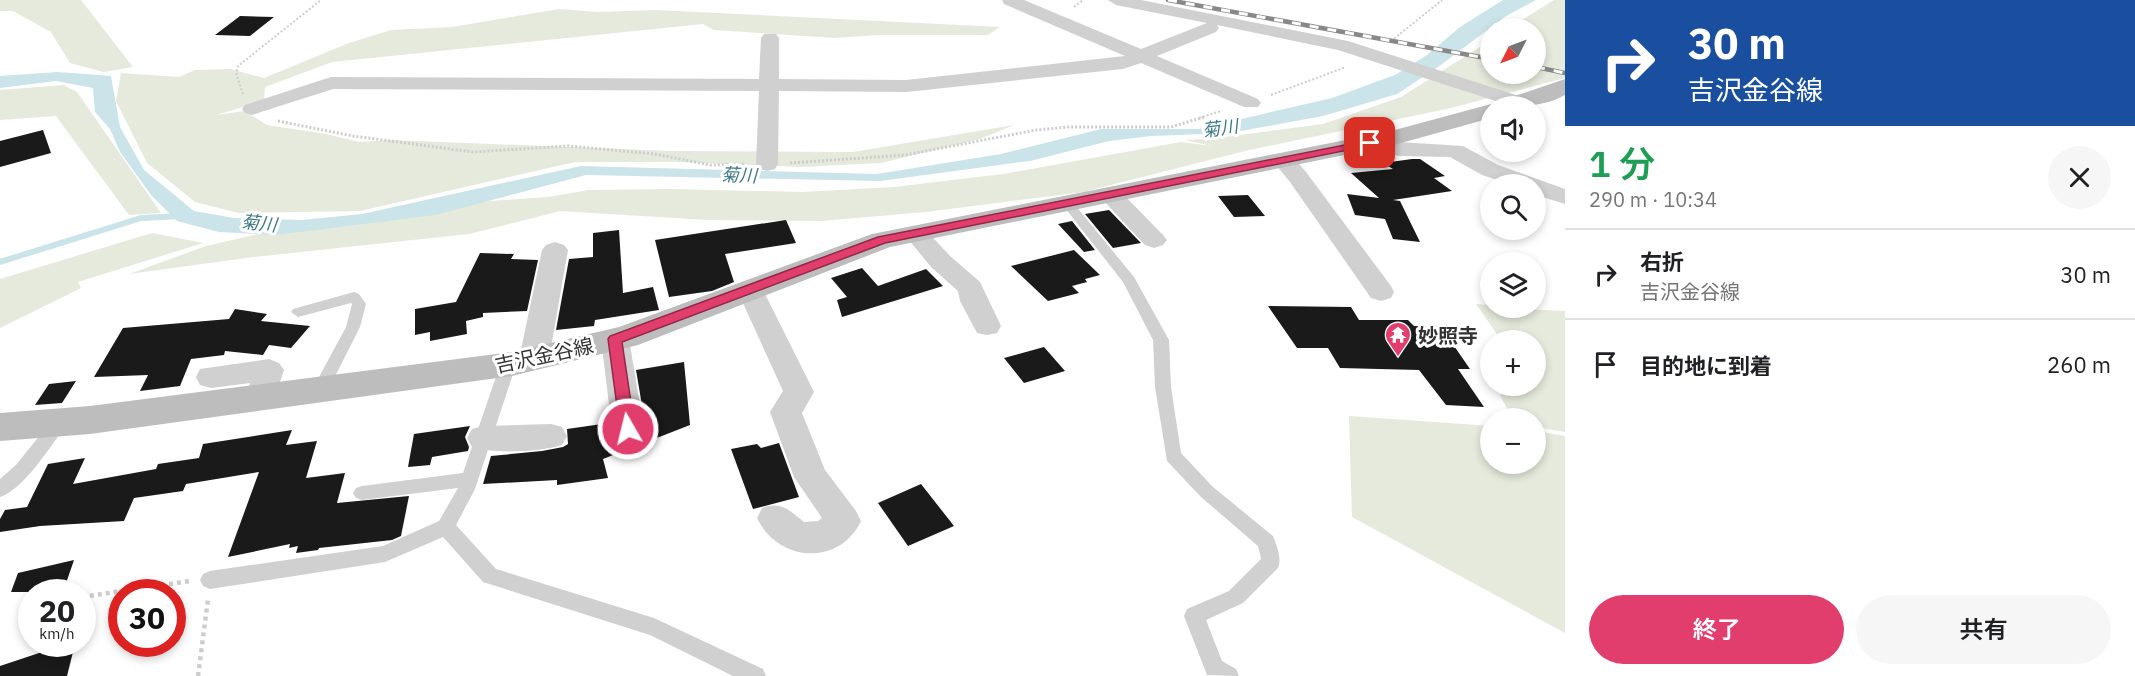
<!DOCTYPE html>
<html lang="ja">
<head>
<meta charset="utf-8">
<style>
	:root { --surface:#fff; --page:#f6f6f6; --text:#202124; --muted:#757577; --line:#e0e0e0; --accent:#e13d6d }
	body { margin:0; font-family:"IBM Plex Sans","Noto Sans JP",sans-serif; background:var(--page); color:var(--text); height:100vh; display:flex; flex-direction:column; font-size:22px; white-space:nowrap }
	* { box-sizing:border-box; margin:0 }
	p { font-size:20px; color:var(--muted) }
	.icon { flex:none; width:33px; height:33px; fill:none; stroke:currentColor; stroke-width:2; stroke-linecap:round; stroke-linejoin:round }
	.map { position:relative; flex:1; overflow:hidden }
	.drawer { display:flex; flex-direction:column; background:var(--surface); width:570px }
	.drawer>* { flex:none }
	.hud { background:#1a4fa0; color:#fff; overflow:hidden }
	.needle { width:39px; rotate:228deg }
	.controls { position:absolute; left:1480px; top:18px; display:grid; gap:12px }
	.controls a { display:grid; place-items:center; width:66px; height:66px; border-radius:50%; background:var(--surface); box-shadow:0 3px 9px #0003; font-size:30px }
	.speed { position:absolute; left:18px; top:579px; display:flex; gap:12px; font-size:30px; font-weight:700; text-align:center }
	.speed>* { display:grid; place-content:center; width:78px; height:78px; border-radius:50%; background:var(--surface); box-shadow:0 3px 9px #0003; line-height:1 }
	.speed small { font-size:15px; font-weight:400 }
	.speed .limit { border:9px solid #d22; background:#fff; color:#111 }
	.pin { position:absolute; display:grid; place-items:center; width:51px; height:51px; color:#fff; margin:-26px; border-radius:12px; box-shadow:0 3px 9px #0006 }
	.me { position:absolute; width:66px; margin:-33px; rotate:352deg; stroke-linejoin:round; filter:drop-shadow(0 0 4px #0008) }
	.turn { display:flex; align-items:center; gap:21px; height:126px; padding:0 24px; font-size:27px }
	.turn .icon { width:78px; height:78px; stroke-width:2.5 }
	.turn b { display:block; font-size:42px; line-height:51px }
	.round { display:grid; place-items:center; flex:none; width:63px; height:63px; border-radius:32px; background:var(--page) }
	.headline { display:flex; align-items:center; justify-content:space-between; height:102px; padding:0 24px }
	h1 { font-size:36px; font-weight:600; line-height:45px; color:#1e9e55 }
	.cta { display:flex; gap:12px; margin-top:auto; padding:12px 24px }
	.cta a { flex:1; height:69px; border-radius:36px; background:var(--accent); color:#fff; font-size:24px; font-weight:600; line-height:69px; text-align:center }
	.cta a+a { background:var(--page); color:var(--text) }
	ul { padding:0; list-style:none }
	li { display:flex; align-items:center; gap:18px; height:90px; padding:0 24px; border-top:2px solid var(--line) }
	li div { flex:1 }
	li b { display:block; font-size:22px }
	li em { font-style:normal }
	main { display:flex; flex:1; min-height:0 }
	.map>svg:first-child { display:block }
	.green { fill:#e5eadc }
	.water { fill:#cae4e9 }
	.lines { fill:none; stroke-linecap:round; stroke-linejoin:round }
	.stream { stroke:#cae4e9; stroke-width:6 }
	.building { fill:#1a1a1a }
	.path-far2 { stroke:#cdcdcd; stroke-width:2; stroke-dasharray:2 2; stroke-linecap:butt }
	.path-far1 { stroke:#cdcdcd; stroke-width:3; stroke-dasharray:2 2; stroke-linecap:butt }
	.path { stroke:#cdcdcd; stroke-width:4.5; stroke-dasharray:4 4; stroke-linecap:butt }
	.lane { fill:#d0d0d0; fill-rule:evenodd }
	.street { fill:#d0d0d0; fill-rule:evenodd }
	.secondary { fill:#bdbdbd; fill-rule:evenodd }
	.rail-casing { stroke:#888; stroke-width:4.5 }
	.rail { stroke:#fff; stroke-width:3; stroke-dasharray:9; stroke-linecap:butt }
	.route { fill:#e13d6d; stroke:#922847; stroke-width:1.5 }
	.labels { text-anchor:middle; dominant-baseline:central; stroke-width:6; stroke-linejoin:round; paint-order:stroke }
	.far-water-label { font-size:18px; font-style:italic; fill:#3c7a87; stroke:#fff }
	.poi-label { font-size:20px; font-weight:bold; fill:#333; stroke:#fff; text-anchor:start }
	.street-label { font-size:20px; fill:#333; stroke:#fff }
</style>
</head>
<body>
<main>
<div class="map">
<svg width="1565" height="676" viewBox="0 0 1565 676">
	<rect width="100%" height="100%" fill="#fff"/>
	<g class="green">
		<polygon points="0,0 81,0 133,67 104,72 70,63 51,32 13,11 0,11"/>
		<polygon points="1554,0 1565,0 1565,78 1451,108 1245,151 1083,192 926,212 821,221 707,220 560,211 469,234 254,257 129,274 206,246 258,234 395,212 489,201 548,197 589,190 670,189 802,192 894,187 1003,174 1181,142 1212,146 1184,140 1217,138 1323,124 1401,97 1491,40 1491,74 1536,74 1536,28 1509,28"/>
		<polygon points="559,9 597,12 655,10 1000,27 988,35 879,35 834,38 714,30 703,24 332,62 265,87 264,101 216,115 244,111 267,125 326,134 359,142 391,140 671,151 853,152 1014,125 980,139 881,163 801,167 678,162 575,162 360,211 239,213 195,202 147,163 116,101 121,73 179,77 195,70 230,69 264,78 349,43 391,30 452,27"/>
		<polygon points="64,85 77,92 161,213 129,215 56,116 0,120 0,90"/>
		<polygon points="152,233 203,243 78,282 81,288 0,328 0,279"/>
		<polygon points="1476,304 1491,305 1491,308 1565,311 1565,432 1536,427 1536,418 1512,418 1500,395 1529,386 1536,386 1536,340 1501,340"/>
		<polygon points="1349,416 1491,426 1491,464 1536,464 1536,431 1565,436 1565,633 1352,517"/>
	</g>
	<polygon class="water" points="1503,0 1536,0 1506,16 1438,67 1397,94 1323,116 1230,133 1151,136 1109,141 1030,161 880,181 586,175 435,215 276,235 219,232 177,221 151,195 120,152 110,129 95,112 93,88 56,81 0,88 0,76 58,72 111,76 120,127 144,170 194,211 234,218 302,220 362,214 581,166 877,174 1001,154 1101,129 1198,129 1332,98 1395,75 1427,55 1460,27"/>
	<g class="lines">
		<polyline class="stream" points="0,262 141,218 181,216"/>
	</g>
	<g class="building">
		<polygon points="240,16 274,17 250,36 215,35"/>
		<polygon points="43,130 51,153 0,167 0,141"/>
		<polygon points="1412,159 1420,159 1445,176 1434,178 1452,191 1393,200 1400,201 1420,242 1393,239 1385,219 1355,215 1347,194 1379,198 1351,173 1393,169 1383,163"/>
		<polygon points="1248,195 1265,216 1234,217 1218,196"/>
		<polygon points="1109,210 1141,243 1113,248 1085,214"/>
		<polygon points="786,220 796,243 725,254 734,282 712,291 669,297 655,240"/>
		<polygon points="1072,221 1095,250 1084,252 1058,224"/>
		<polygon points="619,230 623,293 653,287 659,310 595,320 594,326 556,330 569,259 593,257 593,233"/>
		<polygon points="1074,250 1100,275 1085,279 1087,282 1072,286 1079,293 1048,301 1011,266"/>
		<polygon points="480,253 514,254 511,259 538,260 527,311 483,313 483,317 466,321 467,334 430,341 430,332 415,335 415,309 456,302"/>
		<polygon points="862,268 878,286 926,269 943,286 842,317 837,300 847,297 831,278"/>
		<polygon points="1268,306 1351,307 1359,320 1408,320 1414,326 1441,327 1470,369 1458,369 1484,407 1446,405 1419,370 1340,368 1328,348 1297,348"/>
		<polygon points="235,309 267,314 261,321 310,326 291,348 269,345 263,355 225,351 224,355 191,359 180,386 140,391 148,375 94,377 123,328 229,319"/>
		<polygon points="1044,347 1065,371 1024,383 1004,358"/>
		<polygon points="684,362 690,425 603,459 608,478 557,485 557,480 483,484 491,456 542,451 563,447 568,444 567,429 609,423 610,430 616,440 627,443 640,440 646,429 636,370"/>
		<polygon points="76,381 62,403 35,405 49,384"/>
		<polygon points="470,426 465,437 469,447 468,451 432,457 430,465 408,467 414,434"/>
		<polygon points="292,430 286,445 317,441 306,478 345,473 337,503 409,496 401,536 392,540 319,548 318,550 296,553 298,546 289,548 290,544 228,557 259,472 186,484 183,491 134,498 124,521 40,526 0,532 0,519 5,510 27,507 48,464 85,458 73,484 156,469 158,464 199,458 203,444"/>
		<polygon points="779,443 799,497 753,509 731,449 757,444 761,448"/>
		<polygon points="921,484 954,526 908,546 878,503"/>
		<polygon points="74,560 63,592 11,592 18,573"/>
		<polygon points="66,644 75,644 67,676 0,676 0,666"/>
	</g>
	<g class="lines">
		<g class="path-far2">
			<polyline points="1074,7 1083,0"/>
			<polyline points="1391,41 1442,0"/>
			<polyline points="243,94 236,73 238,66 321,0"/>
			<polyline points="1271,95 1346,67"/>
			<polyline points="1199,118 1221,111"/>
		</g>
		<g class="path-far1">
			<polyline points="278,121 353,136 473,152 569,146 655,154 710,165 744,164"/>
			<polyline points="790,163 905,155 1036,130 1068,127 1171,127 1204,117"/>
		</g>
		<g class="path">
			<polyline points="82,597 190,581"/>
			<polyline points="198,676 208,599"/>
		</g>
		<g class="lane">
			<path d="M1067,199L1071,200L1134,277L1169,340L1171,387L1181,453L1213,487L1273,536C1277,546 1282,559 1278,568L1243,603L1206,620L1222,661L1236,669L1239,676L1207,675L1184,616L1187,609L1229,591L1261,559L1258,546L1201,497L1167,461L1155,387L1153,340L1123,282L1061,203Z"/>
			<polygon points="354,292 359,294 366,304 360,327 326,394 314,394 312,390 346,327 352,304 351,303 298,317 291,312 293,309"/>
			<polygon points="508,360 513,361 516,365 475,489 456,525 496,569 654,618 763,669 766,676 733,676 650,635 483,582 443,537 385,562 210,589 203,586 200,580 203,574 210,571 383,546 439,521 458,488 362,500 356,498 353,493 356,488 362,486 463,473 500,365 503,361"/>
			<path d="M59,417L65,419L67,423L65,427C49,448 24,489 0,497V479L16,465L53,419Z"/>
		</g>
		<g class="street">
			<polygon points="1002,0 1024,0 1141,49 1207,23 1116,5 1108,0 1141,0 1348,41 1528,99 1531,103 1529,106 1511,106 1338,50 1217,25 1219,28 1216,32 1157,56 1258,99 1261,103 1258,107 1244,107 1141,63 1123,69 906,92 779,91 778,164 775,169 767,171 759,169 756,164 759,91 333,89 252,115 245,113 242,109 245,105 331,77 759,79 761,38 764,34 776,34 779,38 779,79 906,80 1125,56 1004,4"/>
			<polygon points="1370,137 1399,142 1463,146 1498,165 1565,189 1565,204 1536,195 1536,184 1509,184 1482,175 1450,157 1399,156 1362,148 1359,143 1362,138"/>
			<polygon points="1283,153 1291,155 1306,172 1391,286 1394,292 1391,298 1381,301 1371,298 1290,182 1272,160 1275,155"/>
			<polygon points="1110,187 1118,189 1163,235 1167,240 1163,245 1154,248 1145,245 1102,199 1098,194 1102,189"/>
			<polygon points="915,226 924,228 950,256 980,282 1001,326 997,333 987,335 977,333 960,301 958,291 932,268 903,233 906,228"/>
			<polygon points="555,242 564,245 568,250 549,359 544,366 534,369 524,366 519,359 542,250 546,245"/>
			<path d="M750,281L759,284L763,290L814,392L802,413L825,470L856,511L861,521C839,567 778,562 757,518L762,508C781,501 789,510 804,522L818,521L822,518L794,477L770,412L783,391L737,290L741,284Z"/>
			<polygon points="615,329 625,332 629,339 644,429 639,438 628,441 617,438 612,429 601,339 605,332"/>
			<polygon points="269,359 279,363 284,370 272,406 261,409 250,406 246,398 250,383 211,388 200,385 196,377 200,369"/>
			<path d="M551,424L562,427L567,436L562,445C540,452 494,454 472,447L467,438L472,429L483,426Z"/>
		</g>
		<path class="secondary" d="M1565,79V95C1542,108 1516,106 1491,106V118L1394,145L890,247L638,345L512,376L90,434L0,441V413L90,406L512,352L619,327L872,234L1391,131L1491,104L1497,105L1500,101Z"/>
		<defs>
			<g id="rail">
				<polyline points="1168,0 1491,59"/>
				<polyline points="1536,67 1565,73"/>
			</g>
		</defs>
		<use href="#rail" class="rail-casing"/>
		<use href="#rail" class="rail"/>
	</g>
	<polygon class="route" points="1370,140 1373,140 1373,145 885,243 622,342 635,429 633,433 622,433 620,429 608,339 610,336 878,237"/>
	<defs>
		<symbol id="temple-pin" viewBox="-11 -11 22 30"><path d="M0 17L-7.5 6A9.5 9.5 0 1 1 7.5 6Z" fill="#e13d6d" stroke="#fff"/><path d="M0-6L5-2H3V0L6.5 2.5H4V6H1.5V3h-3V6H-4V2.5H-6.5L-3 0V-2H-5Z" fill="#fff"/></symbol>
	</defs>
	<g fill-rule="evenodd">
		<use href="#temple-pin" x="1383" y="320" width="30" height="40"/>
	</g>
	<g class="labels">
		<g class="far-water-label">
			<text transform="translate(1220 128) rotate(-8)">菊川</text>
			<text transform="translate(739 175) rotate(2)">菊川</text>
			<text transform="translate(259 223) rotate(6)">菊川</text>
		</g>
		<g class="poi-label">
			<text x="1418" y="335">妙照寺</text>
		</g>
		<g class="street-label">
			<text transform="translate(544 355) rotate(-12)">吉沢金谷線</text>
		</g>
	</g>
</svg>
<div class="controls">
<a><svg class="needle" viewBox="-14 -14 28 28"><path d="M0-13l5 13h-10z" fill="#e53935"/><path d="M0 13l5-13h-10z" fill="#757577"/></svg></a>
<a><svg class="icon" aria-label="sound" viewBox="0 0 24 24"><path d="M4 9h4l5-4v14l-5-4H4zM17 9q2 3 0 6"/></svg></a>
<a><svg class="icon" aria-label="search" viewBox="0 0 24 24"><circle cx="10" cy="10" r="6"/><path d="M15 15l6 6"/></svg></a>
<a><svg class="icon" aria-label="layers" viewBox="0 0 24 24"><path d="M12 4l9 5-9 5-9-5zM3 14l9 5 9-5"/></svg></a>
<a>+</a>
<a>−</a>
</div>
<div class="speed"><div>20<small>km/h</small></div><div class="limit">30</div></div>
<div class="pin" style="left:1370px;top:143px;background:#d93025"><svg class="icon" aria-label="arrive" viewBox="0 0 24 24"><path d="M6 21V4h12l-3 4 3 4H6"/></svg></div>
<svg class="me" style="left:628px;top:429px" viewBox="-20 -20 40 40"><circle r="17" fill="#e13d6d" stroke="#fff" stroke-width="3"/><path d="M0-11L8 9 0 5-8 9z" fill="#fff"/></svg>
</div>
<section class="drawer">
<div class="hud">
<div class="turn"><svg class="icon" aria-label="right" viewBox="0 0 24 24"><path d="M7 20v-9h11M14 6l5 5-5 5"/></svg><div><b>30 m</b>吉沢金谷線</div></div>
</div>
<div class="headline"><div><h1>1 分</h1><p>290 m · 10:34</p></div><a class="round"><svg class="icon" aria-label="close" viewBox="0 0 24 24"><path d="M6 6l12 12M18 6L6 18"/></svg></a></div>
<ul>
<li><svg class="icon" aria-label="right" viewBox="0 0 24 24"><path d="M7 20v-9h11M14 6l5 5-5 5"/></svg><div><b>右折</b><p>吉沢金谷線</p></div><em>30 m</em></li>
<li><svg class="icon" aria-label="arrive" viewBox="0 0 24 24"><path d="M6 21V4h12l-3 4 3 4H6"/></svg><div><b>目的地に到着</b></div><em>260 m</em></li>
</ul>
<div class="cta"><a>終了</a><a>共有</a></div>
</section>
</main>
</body>
</html>
